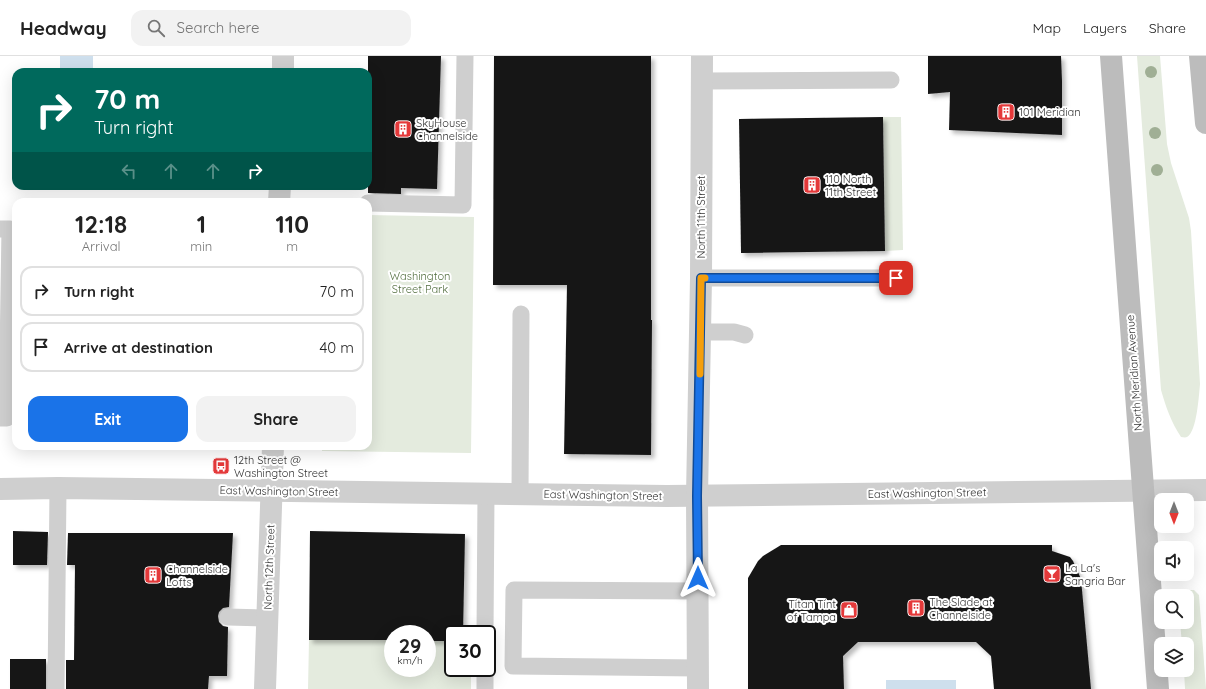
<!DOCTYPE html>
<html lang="en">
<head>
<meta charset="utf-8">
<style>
	:root { --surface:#fff; --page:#f2f2f2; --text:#222; --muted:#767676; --line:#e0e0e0; --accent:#1a73e8 }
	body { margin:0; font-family:Quicksand,sans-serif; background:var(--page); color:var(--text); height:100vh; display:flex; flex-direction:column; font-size:15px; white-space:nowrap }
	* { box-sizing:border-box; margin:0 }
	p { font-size:13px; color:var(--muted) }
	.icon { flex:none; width:22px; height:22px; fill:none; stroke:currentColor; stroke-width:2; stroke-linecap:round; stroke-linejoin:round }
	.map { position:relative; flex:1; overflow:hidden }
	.sheet { position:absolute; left:12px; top:142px; width:360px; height:252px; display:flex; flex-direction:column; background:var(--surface); border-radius:12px; box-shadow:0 4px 16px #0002 }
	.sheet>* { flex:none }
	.guide { position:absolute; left:12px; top:12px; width:360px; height:122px; border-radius:12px; box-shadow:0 4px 16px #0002; background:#00695c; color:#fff; overflow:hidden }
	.needle { width:26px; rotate:180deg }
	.controls { position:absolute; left:1154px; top:437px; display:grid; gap:8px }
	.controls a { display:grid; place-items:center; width:40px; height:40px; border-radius:8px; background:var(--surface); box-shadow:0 4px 16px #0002; font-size:20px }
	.speed { position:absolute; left:384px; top:569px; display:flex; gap:8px; font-size:20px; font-weight:700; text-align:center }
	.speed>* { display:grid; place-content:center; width:52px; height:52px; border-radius:50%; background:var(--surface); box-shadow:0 4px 16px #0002; line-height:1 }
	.speed small { font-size:10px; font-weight:400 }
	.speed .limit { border:2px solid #111; border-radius:6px; background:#fff; color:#111 }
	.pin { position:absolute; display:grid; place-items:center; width:34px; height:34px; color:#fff; margin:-17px; border-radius:8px; box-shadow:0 2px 6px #0006 }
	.me { position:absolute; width:44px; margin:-22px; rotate:0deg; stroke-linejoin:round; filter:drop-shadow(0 0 3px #0008) }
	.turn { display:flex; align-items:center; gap:14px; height:84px; padding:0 16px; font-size:18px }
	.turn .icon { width:52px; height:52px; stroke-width:2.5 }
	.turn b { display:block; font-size:28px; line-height:34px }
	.lanes { display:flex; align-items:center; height:38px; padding:0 16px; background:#0003; justify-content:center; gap:20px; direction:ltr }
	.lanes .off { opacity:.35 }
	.eta { display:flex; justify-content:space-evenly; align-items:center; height:68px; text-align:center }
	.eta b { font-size:24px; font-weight:700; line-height:28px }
	.cta { display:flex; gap:8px; margin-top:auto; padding:8px 16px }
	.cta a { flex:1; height:46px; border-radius:12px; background:var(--accent); color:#fff; font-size:16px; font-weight:700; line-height:46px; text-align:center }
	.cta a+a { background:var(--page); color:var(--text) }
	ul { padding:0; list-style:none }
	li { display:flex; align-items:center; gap:12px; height:50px; margin:0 8px 6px; padding:0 8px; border:2px solid var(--line); border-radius:12px }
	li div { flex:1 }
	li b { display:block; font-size:15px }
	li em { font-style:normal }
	header { display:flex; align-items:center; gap:24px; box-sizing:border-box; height:56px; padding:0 20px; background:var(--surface); border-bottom:1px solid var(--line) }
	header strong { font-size:19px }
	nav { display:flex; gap:22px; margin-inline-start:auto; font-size:14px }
	.search { width:280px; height:36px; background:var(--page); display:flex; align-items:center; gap:10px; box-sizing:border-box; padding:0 14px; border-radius:12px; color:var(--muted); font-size:15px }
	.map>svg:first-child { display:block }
	.green { fill:#e4ebde }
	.water { fill:#cedfed }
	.building { fill:#191919; filter:url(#shadow) }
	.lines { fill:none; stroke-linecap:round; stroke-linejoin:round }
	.lane { stroke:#cfcfcf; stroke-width:17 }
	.street { stroke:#cfcfcf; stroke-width:22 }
	.secondary { stroke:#bcbcbc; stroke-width:22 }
	.tree { fill:#a0af95 }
	.route-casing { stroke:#114b97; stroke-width:10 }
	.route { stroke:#1a73e8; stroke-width:7 }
	.slow { stroke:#f59e0b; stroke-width:7 }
	.labels { text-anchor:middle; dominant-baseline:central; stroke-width:4; stroke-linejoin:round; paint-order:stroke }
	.poi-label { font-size:11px; fill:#323232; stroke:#fff; text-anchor:start }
	.street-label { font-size:11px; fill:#323232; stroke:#fff }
	.park-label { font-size:11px; fill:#526e3f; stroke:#fff }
</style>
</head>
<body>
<header>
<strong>Headway</strong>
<div class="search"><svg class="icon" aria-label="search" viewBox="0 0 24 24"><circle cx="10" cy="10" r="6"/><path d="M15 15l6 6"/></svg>Search here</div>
<nav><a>Map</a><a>Layers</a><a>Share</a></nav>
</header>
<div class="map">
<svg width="1206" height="633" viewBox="0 0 1206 633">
	<defs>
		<filter id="shadow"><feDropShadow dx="3.5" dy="3.5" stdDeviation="2" flood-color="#0004"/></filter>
	</defs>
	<rect width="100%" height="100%" fill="#fff"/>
	<g class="green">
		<path d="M1137,0H1160L1167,88L1171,107L1189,162L1191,175L1200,328C1199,338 1197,376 1187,381C1185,382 1183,381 1181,381C1171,366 1166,351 1161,334Z"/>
		<polygon points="883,61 901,61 903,194 885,195"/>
		<polygon points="368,159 474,161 471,397 322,395 322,390 368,390"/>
		<polygon points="1186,534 1194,534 1199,539 1206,633 1185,633 1184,614 1187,614 1187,588 1182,588 1180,566 1187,566 1187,540 1178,540 1178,537"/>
		<polygon points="309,584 393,584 393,612 427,612 427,585 453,585 453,612 471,612 471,633 308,633"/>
	</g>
	<g class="water">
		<rect x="60" y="0" width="33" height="16"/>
		<rect x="886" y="624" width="70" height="9"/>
	</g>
	<g class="building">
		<polygon points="368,0 441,0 437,133 401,132 401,138 368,137"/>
		<polygon points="494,0 651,0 651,264 652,264 651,399 564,398 567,229 493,229"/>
		<polygon points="928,0 1061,0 1062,25 1062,79 949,74 950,36 928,38"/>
		<polygon points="883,61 885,195 741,197 739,63"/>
		<polygon points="13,475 48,476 47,509 13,509"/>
		<polygon points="310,475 465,478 463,578 453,578 453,585 427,585 427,578 393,578 393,584 309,584"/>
		<polygon points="68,477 233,477 229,551 223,552 219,556 218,560 219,566 223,570 228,571 227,620 209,620 208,633 66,633 66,604 74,604 75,509 67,509"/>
		<polygon points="781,489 1052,489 1052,495 1070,501 1073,505 1081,523 1091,633 994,633 991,600 976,586 858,586 843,600 844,633 748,633 748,522 758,505 763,500"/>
		<rect x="10" y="603" width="36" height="30"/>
	</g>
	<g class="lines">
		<g class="lane">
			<polyline points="702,25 891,24"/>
			<polyline points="368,147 463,149 465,0"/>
			<polyline points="0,173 10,173 7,362 0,362"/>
			<polyline points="701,222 896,222"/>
			<polyline points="700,276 734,276 745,279"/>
			<polyline points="520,438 521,258"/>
			<polyline points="698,535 514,534 513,610 698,612"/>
			<polyline points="228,561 267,562"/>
			<polyline points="485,578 486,438"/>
			<polyline points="56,633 58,432"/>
			<polyline points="485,633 485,612"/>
		</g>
		<g class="street">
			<polyline points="283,16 283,0"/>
			<polyline points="279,146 280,130"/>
			<polyline points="0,433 58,432 667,440 1206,434"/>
			<polyline points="265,633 273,390"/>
			<polyline points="698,633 697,440 701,222 702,0"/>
		</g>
		<g class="secondary">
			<polyline points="1111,0 1126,204 1158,633"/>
			<polyline points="1200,0 1206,67"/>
		</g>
	</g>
	<g class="tree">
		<circle cx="1151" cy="16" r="6"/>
		<circle cx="1155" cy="77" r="6"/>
		<circle cx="1157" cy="114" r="6"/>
	</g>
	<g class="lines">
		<defs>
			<polyline id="route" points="698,522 697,440 701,222 896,222"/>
		</defs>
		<use href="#route" class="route-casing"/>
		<use href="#route" class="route"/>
		<polyline class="slow" points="700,318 701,222 705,222"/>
	</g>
	<defs>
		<symbol id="building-square" viewBox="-11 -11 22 22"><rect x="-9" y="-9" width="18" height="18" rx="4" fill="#e4393a" stroke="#fff"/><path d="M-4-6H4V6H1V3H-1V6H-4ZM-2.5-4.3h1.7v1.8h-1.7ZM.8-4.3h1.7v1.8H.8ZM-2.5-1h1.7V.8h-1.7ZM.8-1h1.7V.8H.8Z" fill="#fff"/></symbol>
		<symbol id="bus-square" viewBox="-11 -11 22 22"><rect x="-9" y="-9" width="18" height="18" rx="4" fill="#e4393a" stroke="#fff"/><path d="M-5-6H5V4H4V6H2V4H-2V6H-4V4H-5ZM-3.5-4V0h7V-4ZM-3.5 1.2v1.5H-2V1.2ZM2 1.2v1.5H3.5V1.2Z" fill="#fff"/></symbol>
		<symbol id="bar-square" viewBox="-11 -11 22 22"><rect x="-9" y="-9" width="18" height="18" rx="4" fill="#e4393a" stroke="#fff"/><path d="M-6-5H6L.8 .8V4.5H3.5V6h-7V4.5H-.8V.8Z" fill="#fff"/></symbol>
		<symbol id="shop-square" viewBox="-11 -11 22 22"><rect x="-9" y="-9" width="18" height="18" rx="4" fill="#e4393a" stroke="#fff"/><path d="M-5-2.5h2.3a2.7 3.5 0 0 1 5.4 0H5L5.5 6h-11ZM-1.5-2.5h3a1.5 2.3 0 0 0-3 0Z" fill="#fff"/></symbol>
	</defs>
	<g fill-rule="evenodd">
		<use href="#building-square" x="996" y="46" width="20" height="20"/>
		<use href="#building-square" x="393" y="63" width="20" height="20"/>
		<use href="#building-square" x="802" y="119" width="20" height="20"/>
		<use href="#bus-square" x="211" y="400" width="20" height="20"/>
		<use href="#bar-square" x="1042" y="508" width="20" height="20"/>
		<use href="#building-square" x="143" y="509" width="20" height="20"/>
		<use href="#building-square" x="906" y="542" width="20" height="20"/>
		<use href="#shop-square" x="839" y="544" width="20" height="20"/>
	</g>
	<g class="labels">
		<g class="poi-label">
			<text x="1019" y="56">101 Meridian</text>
			<text x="416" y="67">SkyHouse<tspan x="416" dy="13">Channelside</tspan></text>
			<text x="825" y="123">110 North<tspan x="825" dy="13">11th Street</tspan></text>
			<text x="234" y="404">12th Street @<tspan x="234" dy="13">Washington Street</tspan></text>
			<text x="1065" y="512">La La's<tspan x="1065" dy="13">Sangria Bar</tspan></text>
			<text x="166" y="513">Channelside<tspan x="166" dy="13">Lofts</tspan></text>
			<text x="929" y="546">The Slade at<tspan x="929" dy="13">Channelside</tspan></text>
			<text x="836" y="548" text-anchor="end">Titan Tint<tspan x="836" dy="13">of Tampa</tspan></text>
		</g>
		<g class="street-label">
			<text transform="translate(701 161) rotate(-90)">North 11th Street</text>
			<text transform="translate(1134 317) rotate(-94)">North Meridian Avenue</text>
			<text transform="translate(279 435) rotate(1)">East Washington Street</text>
			<text transform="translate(927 437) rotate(-1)">East Washington Street</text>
			<text transform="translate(603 439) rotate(1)">East Washington Street</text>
			<text transform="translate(269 511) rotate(-88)">North 12th Street</text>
		</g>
		<g class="park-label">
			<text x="420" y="220">Washington<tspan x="420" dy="13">Street Park</tspan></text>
		</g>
	</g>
</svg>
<div class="controls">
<a><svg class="needle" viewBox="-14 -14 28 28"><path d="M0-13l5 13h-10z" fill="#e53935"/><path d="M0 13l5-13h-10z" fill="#767676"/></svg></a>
<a><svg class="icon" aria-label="sound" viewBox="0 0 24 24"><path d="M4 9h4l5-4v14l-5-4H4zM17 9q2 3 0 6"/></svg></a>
<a><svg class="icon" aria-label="search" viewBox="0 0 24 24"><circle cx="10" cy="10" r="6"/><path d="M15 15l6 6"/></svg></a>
<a><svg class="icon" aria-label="layers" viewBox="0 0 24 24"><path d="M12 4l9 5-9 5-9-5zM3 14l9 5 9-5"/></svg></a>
</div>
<div class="speed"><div>29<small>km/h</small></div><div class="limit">30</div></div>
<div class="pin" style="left:896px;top:222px;background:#d93025"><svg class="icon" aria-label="arrive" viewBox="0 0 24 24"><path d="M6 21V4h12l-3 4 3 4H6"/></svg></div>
<svg class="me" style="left:698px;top:522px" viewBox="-20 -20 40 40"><path d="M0-17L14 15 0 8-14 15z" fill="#1a73e8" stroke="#fff" stroke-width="4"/></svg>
<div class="guide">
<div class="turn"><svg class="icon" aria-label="right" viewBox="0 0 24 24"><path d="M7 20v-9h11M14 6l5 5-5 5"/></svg><div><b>70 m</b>Turn right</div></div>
<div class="lanes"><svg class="icon off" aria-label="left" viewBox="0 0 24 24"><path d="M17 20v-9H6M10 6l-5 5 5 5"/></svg><svg class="icon off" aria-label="ahead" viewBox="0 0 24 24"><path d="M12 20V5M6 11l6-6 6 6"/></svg><svg class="icon off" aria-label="ahead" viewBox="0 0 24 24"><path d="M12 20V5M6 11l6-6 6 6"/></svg><svg class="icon" aria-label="right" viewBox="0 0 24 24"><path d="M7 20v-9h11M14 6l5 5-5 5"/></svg></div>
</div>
<section class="sheet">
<div class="eta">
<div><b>12:18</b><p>Arrival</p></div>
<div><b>1</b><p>min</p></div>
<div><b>110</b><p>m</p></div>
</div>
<ul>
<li><svg class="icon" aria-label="right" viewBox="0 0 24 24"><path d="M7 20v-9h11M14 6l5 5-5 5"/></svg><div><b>Turn right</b></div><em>70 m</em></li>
<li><svg class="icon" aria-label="arrive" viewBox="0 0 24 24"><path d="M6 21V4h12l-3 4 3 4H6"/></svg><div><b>Arrive at destination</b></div><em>40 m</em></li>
</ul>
<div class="cta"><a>Exit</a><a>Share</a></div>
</section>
</div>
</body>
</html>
